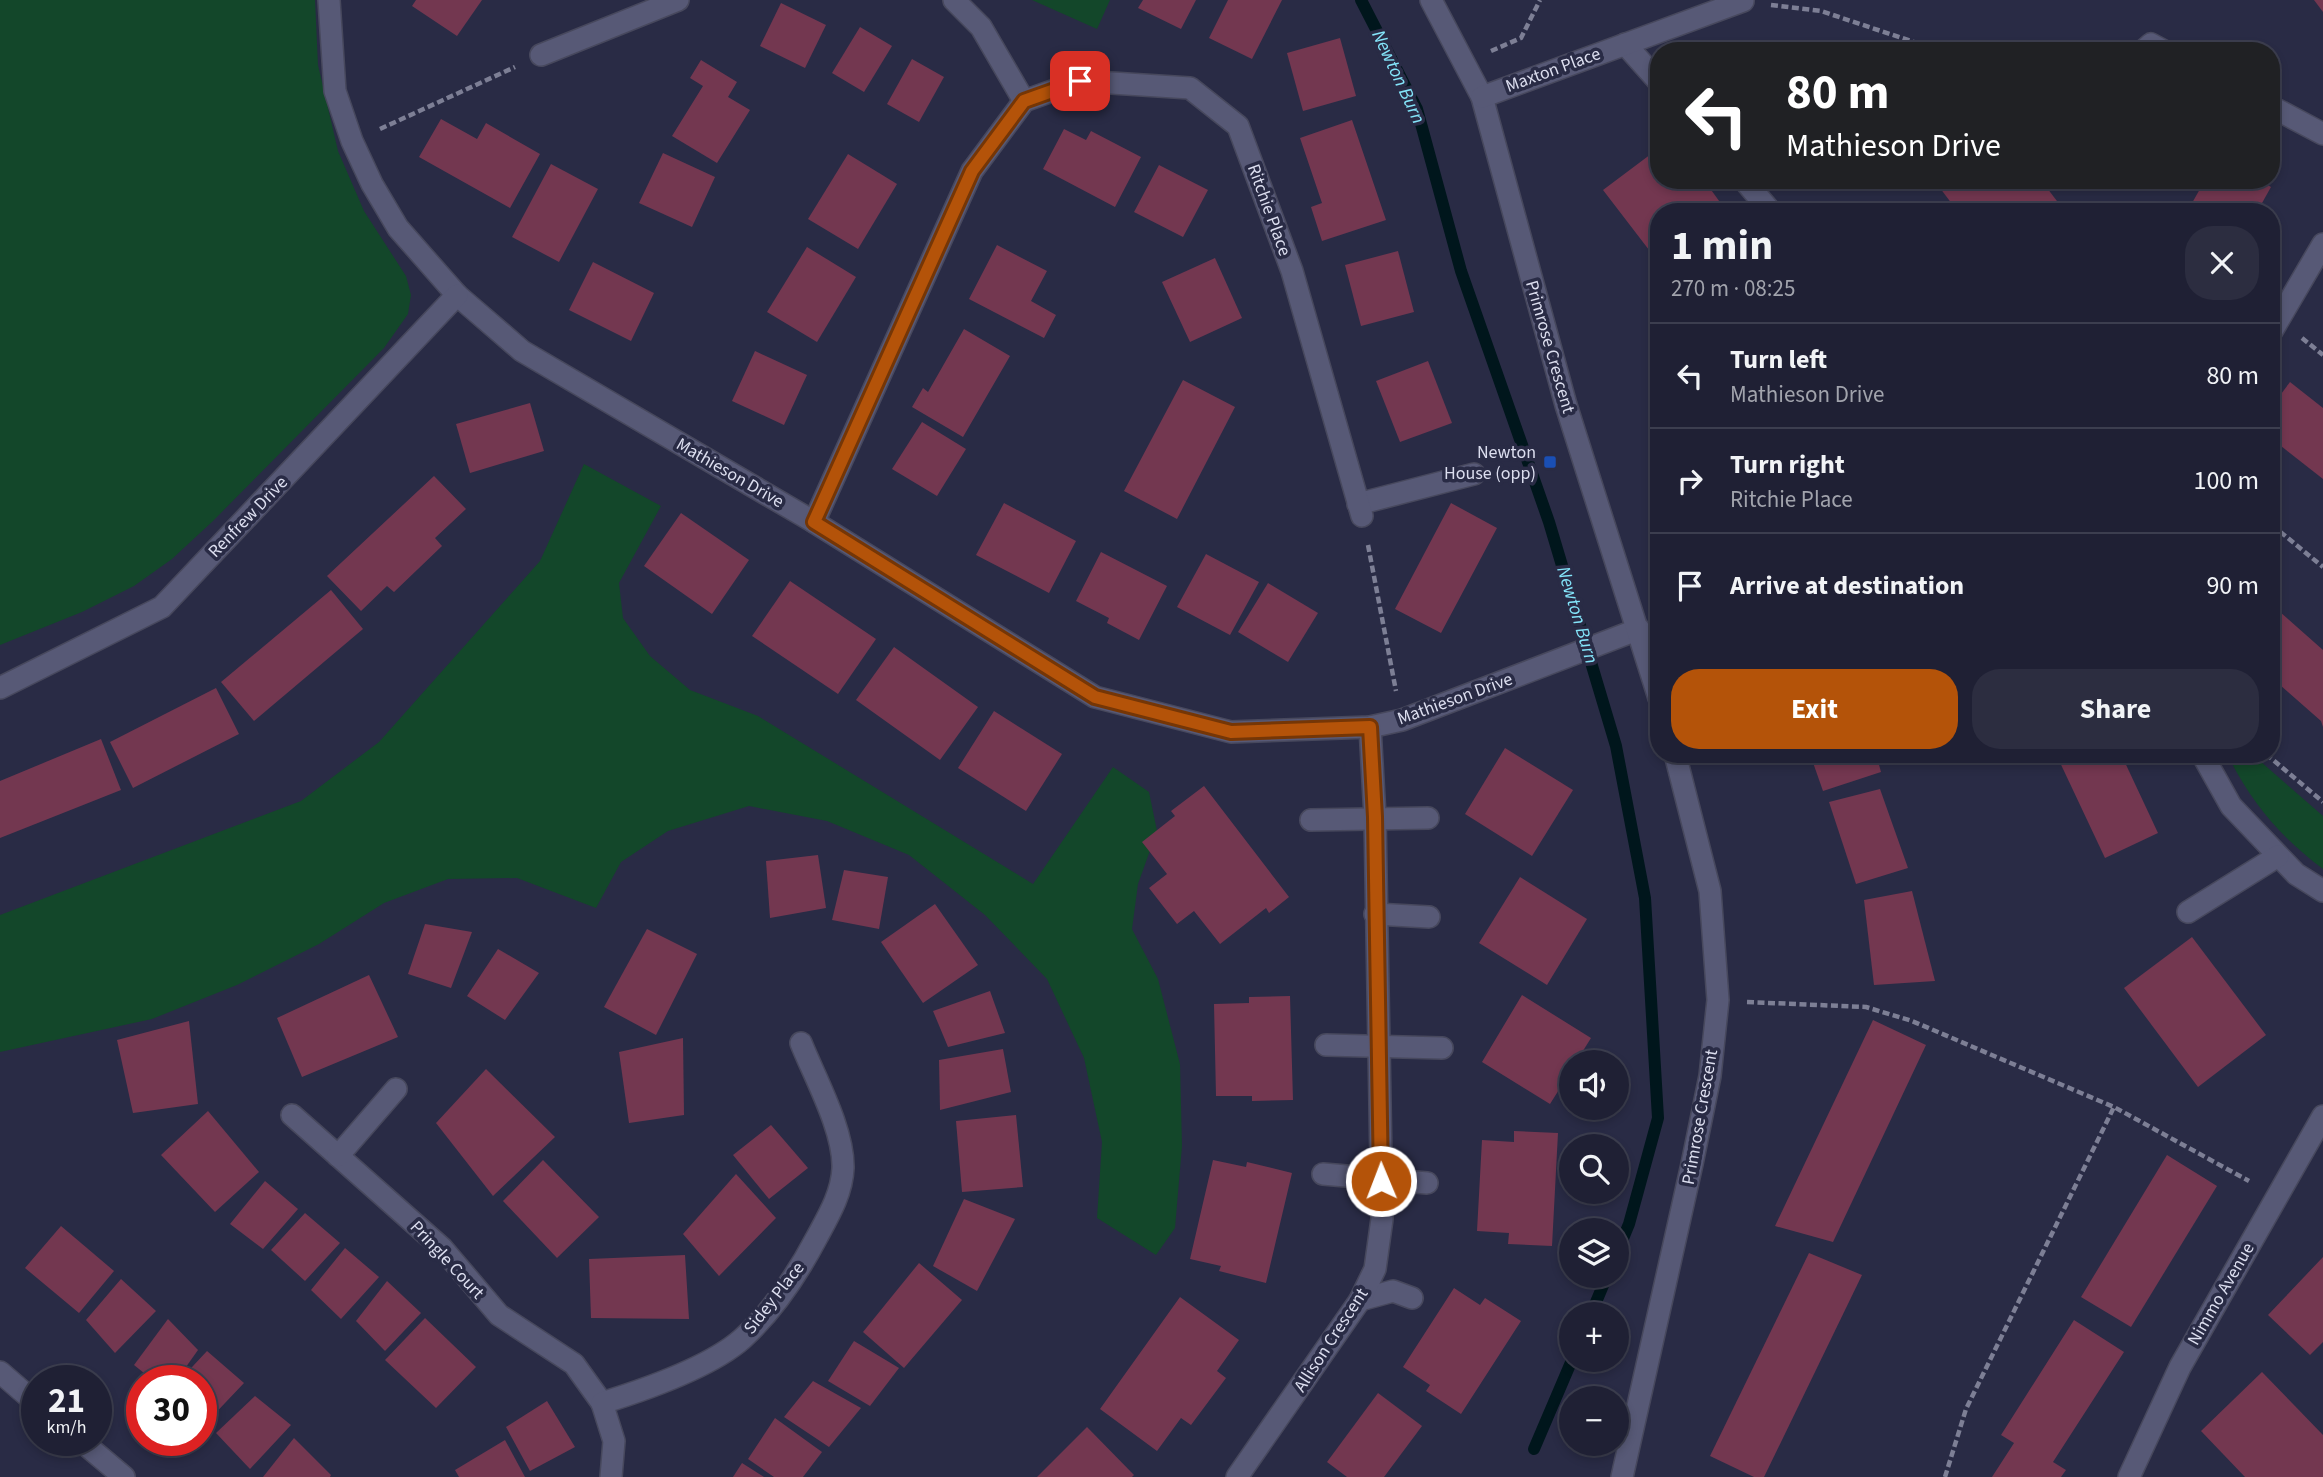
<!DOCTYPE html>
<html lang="en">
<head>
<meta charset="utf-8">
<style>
	:root { --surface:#1f2034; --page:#2c2d40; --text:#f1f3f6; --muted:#a1a3ac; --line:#3c3e4f; --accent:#b45309 }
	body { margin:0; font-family:"Source Sans 3",sans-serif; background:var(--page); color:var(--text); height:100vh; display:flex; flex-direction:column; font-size:26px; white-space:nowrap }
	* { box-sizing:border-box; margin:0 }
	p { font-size:23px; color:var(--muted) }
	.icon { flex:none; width:38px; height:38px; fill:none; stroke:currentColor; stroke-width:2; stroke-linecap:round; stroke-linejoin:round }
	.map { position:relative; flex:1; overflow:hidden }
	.side { position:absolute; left:1650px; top:203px; width:630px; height:560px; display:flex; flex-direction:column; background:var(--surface); border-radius:28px; box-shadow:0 4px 10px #0003,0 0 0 2px var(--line) }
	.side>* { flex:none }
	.hud { position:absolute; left:1650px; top:42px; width:630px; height:147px; border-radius:28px; box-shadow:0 4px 10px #0003,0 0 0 2px var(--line); background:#202124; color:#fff; overflow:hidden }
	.buttons { position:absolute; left:1559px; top:1050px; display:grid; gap:14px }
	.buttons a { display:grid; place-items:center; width:70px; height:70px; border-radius:50%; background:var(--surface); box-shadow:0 4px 10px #0003,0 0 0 2px var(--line); font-size:35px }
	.speed { position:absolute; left:21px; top:1365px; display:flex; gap:14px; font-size:35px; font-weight:700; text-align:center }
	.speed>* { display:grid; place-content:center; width:91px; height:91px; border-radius:50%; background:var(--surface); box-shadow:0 4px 10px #0003,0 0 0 2px var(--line); line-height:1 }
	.speed small { font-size:18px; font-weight:400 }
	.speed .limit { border:10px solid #d22; background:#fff; color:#111 }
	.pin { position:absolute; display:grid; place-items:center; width:60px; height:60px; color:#fff; margin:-30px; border-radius:14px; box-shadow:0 4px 10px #0006 }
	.me { position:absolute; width:77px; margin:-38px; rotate:359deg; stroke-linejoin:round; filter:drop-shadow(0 0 5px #0008) }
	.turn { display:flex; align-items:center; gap:24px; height:147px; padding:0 21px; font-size:32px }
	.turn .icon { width:91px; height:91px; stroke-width:2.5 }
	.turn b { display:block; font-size:49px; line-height:60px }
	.round { display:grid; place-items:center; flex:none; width:74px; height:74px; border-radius:28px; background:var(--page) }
	.head { display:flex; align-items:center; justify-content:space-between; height:119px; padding:0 21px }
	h1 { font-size:42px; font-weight:700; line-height:52px }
	.primary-button { display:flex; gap:14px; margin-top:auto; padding:14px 21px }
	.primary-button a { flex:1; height:80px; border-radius:28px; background:var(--accent); color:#fff; font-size:28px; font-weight:700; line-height:80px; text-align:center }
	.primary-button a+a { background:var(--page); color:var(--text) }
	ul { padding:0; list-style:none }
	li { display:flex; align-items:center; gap:21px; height:105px; padding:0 21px; border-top:2px solid var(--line) }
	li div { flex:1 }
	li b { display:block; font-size:26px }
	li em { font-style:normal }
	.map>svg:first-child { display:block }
	.green { fill:#13472a }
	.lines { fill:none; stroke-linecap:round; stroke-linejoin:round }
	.stream { stroke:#00161c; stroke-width:12 }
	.building { fill:#733750 }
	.minor-casing { stroke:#47485d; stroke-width:24 }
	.path { stroke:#7d7f95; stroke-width:4.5; stroke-dasharray:7 3.5; stroke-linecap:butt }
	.minor { stroke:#575976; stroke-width:21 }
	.route-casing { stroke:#753606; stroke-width:18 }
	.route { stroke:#b45309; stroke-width:12 }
	.transit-dot { fill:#1a4fb4; stroke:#292b45; stroke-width:2.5 }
	.labels { text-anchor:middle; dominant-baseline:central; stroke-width:7; stroke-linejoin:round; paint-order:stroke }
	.street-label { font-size:18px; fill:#dcdeef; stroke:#292b45 }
	.poi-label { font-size:18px; fill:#dcdeef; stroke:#292b45; text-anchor:end }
	.water-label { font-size:19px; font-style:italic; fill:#84e5fa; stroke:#292b45 }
</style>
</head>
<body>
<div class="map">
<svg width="2323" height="1477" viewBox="0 0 2323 1477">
	<rect width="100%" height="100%" fill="#292b45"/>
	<g class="green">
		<polygon points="0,0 315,0 318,65 338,151 364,211 406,276 411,295 408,314 384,348 213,521 172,559 134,586 82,612 0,645"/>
		<polygon points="1032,0 1110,0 1097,29"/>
		<polygon points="584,464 661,506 619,583 623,618 650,656 690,690 758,716 1033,884 1113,767 1149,792 1157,831 1138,884 1132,929 1158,979 1180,1064 1182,1146 1175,1228 1156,1255 1097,1218 1102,1142 1084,1058 1047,979 985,915 909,855 827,821 749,806 668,831 621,862 596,908 517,878 448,879 384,903 319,944 237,985 152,1019 0,1052 0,915 301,801 379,742 540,561"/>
		<path d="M2227,754H2252L2323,816V869C2281,838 2250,801 2227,754Z"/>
	</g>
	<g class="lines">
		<g class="stream">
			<polyline points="1361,0 1417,109 1461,271 1549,522 1616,746 1645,898 1658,1118 1629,1224 1617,1253"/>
			<polyline points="1591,1314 1607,1276"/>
			<polyline points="1534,1449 1572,1360"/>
		</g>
	</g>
	<g class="building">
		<polygon points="416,0 482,0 457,36 412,6"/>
		<polygon points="1143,0 1196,0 1181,29 1138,8"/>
		<polygon points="1228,0 1282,0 1252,59 1209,38"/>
		<polygon points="2314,0 2323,0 2323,12"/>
		<polygon points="781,3 826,25 805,68 760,46"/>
		<polygon points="860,27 892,46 864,92 832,73"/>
		<polygon points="1340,38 1356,96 1303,111 1287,53"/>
		<polygon points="912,59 944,77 919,122 887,104"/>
		<polygon points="701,60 737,82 728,97 750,110 717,163 672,136 703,86 690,78"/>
		<polygon points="441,119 477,139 486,123 540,154 510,208 419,157"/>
		<polygon points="1352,120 1386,220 1322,241 1311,207 1322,203 1300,138"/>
		<polygon points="1064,129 1086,140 1091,131 1141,157 1115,207 1043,169"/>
		<polygon points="1659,148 1659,180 1704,180 1727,212 1659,212 1659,263 1603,190"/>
		<polygon points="663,153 715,177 692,227 639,203"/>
		<polygon points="848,154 897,184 858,249 808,219"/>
		<polygon points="551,164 598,189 559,262 512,237"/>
		<polygon points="1159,165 1208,190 1183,237 1134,212"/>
		<polygon points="1934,180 2041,180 2063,209 1958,212"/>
		<polygon points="2205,180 2259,180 2271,187 2257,212 2187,212"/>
		<polygon points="997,245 1047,271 1031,301 1056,315 1044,338 969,299"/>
		<polygon points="807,247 856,277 817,342 767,312"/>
		<polygon points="1398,251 1414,312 1361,326 1345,265"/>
		<polygon points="1215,258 1242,318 1190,342 1162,282"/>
		<polygon points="593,262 654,293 631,341 569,310"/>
		<polygon points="964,329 1010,356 963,437 912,407 923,388 928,392"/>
		<polygon points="755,351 807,375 784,425 732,401"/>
		<polygon points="1428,361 1452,423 1400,442 1376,381"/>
		<polygon points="1183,380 1235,407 1177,519 1124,491"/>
		<polygon points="2290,382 2323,408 2323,479 2272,439 2272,406"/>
		<polygon points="530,403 544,451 470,473 456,424"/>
		<polygon points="922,422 966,449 937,496 892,469"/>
		<polygon points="434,476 466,509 435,538 442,546 394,592 387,586 361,611 327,576"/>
		<polygon points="1004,503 1076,541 1049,593 976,555"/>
		<polygon points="1451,503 1497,528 1441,633 1395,609"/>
		<polygon points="681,513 749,560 712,614 644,566"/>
		<polygon points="1101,552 1167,586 1139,640 1107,623 1109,618 1076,601"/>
		<polygon points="1206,554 1259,582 1230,635 1177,607"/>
		<polygon points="790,581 876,639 838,694 752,636"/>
		<polygon points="1268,583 1318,613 1288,662 1238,632"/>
		<polygon points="331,590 363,629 254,721 221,682"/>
		<polygon points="2272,605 2323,650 2323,727 2321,721 2272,678"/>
		<polygon points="894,647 978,707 940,760 856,700"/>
		<polygon points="216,688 239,734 133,788 110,742"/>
		<polygon points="994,711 1062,754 1026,811 958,768"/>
		<polygon points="101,739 121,790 0,838 0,781"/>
		<polygon points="1505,748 1573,790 1532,856 1465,814"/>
		<polygon points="1810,754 1876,754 1881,772 1823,791"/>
		<polygon points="2056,754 2121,754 2158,833 2105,858"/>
		<polygon points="1204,786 1289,897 1269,913 1266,908 1220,944 1194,911 1177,924 1149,888 1167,874 1142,842 1175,816 1171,811"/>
		<polygon points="1880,789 1908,868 1856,884 1829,802"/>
		<polygon points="818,855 826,908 770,918 766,861"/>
		<polygon points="844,870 888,877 879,929 832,920"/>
		<polygon points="1520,877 1587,919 1547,985 1479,943"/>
		<polygon points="1912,891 1935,981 1874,985 1864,900"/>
		<polygon points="935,904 978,965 923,1003 881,942"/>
		<polygon points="425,924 472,932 451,988 408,974"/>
		<polygon points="647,929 697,954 656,1035 604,1007"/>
		<polygon points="2192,937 2266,1035 2198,1087 2124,988"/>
		<polygon points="498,949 539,973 505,1020 467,996"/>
		<polygon points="369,975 398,1037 302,1077 277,1018"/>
		<polygon points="990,991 1005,1033 948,1047 933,1011"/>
		<polygon points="1522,995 1591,1038 1576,1062 1572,1062 1572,1069 1550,1104 1482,1062"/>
		<polygon points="1290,996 1293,1100 1252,1101 1252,1096 1216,1096 1214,1004 1249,1003 1249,997"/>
		<polygon points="1873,1020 1926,1045 1833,1242 1775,1226"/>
		<polygon points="189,1021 198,1104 133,1113 117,1040"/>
		<polygon points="683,1038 684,1115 629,1123 619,1052"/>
		<polygon points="1003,1049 1011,1092 940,1110 939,1060"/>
		<polygon points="486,1069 555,1137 493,1196 436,1123"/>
		<polygon points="208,1111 259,1172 215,1212 161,1155"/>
		<polygon points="1016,1115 1023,1187 962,1192 956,1121"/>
		<polygon points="771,1125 808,1168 769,1199 733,1155"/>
		<polygon points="1514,1131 1558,1133 1552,1246 1508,1244 1509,1233 1477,1231 1482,1140 1514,1142"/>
		<polygon points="2167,1155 2217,1186 2131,1327 2081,1297"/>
		<polygon points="543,1160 599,1217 557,1258 503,1201"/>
		<polygon points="1213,1160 1246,1167 1247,1162 1292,1173 1266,1283 1219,1271 1221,1266 1190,1259"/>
		<polygon points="736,1174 776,1218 719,1276 683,1234"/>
		<polygon points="265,1181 298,1209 263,1249 230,1224"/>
		<polygon points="964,1199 1015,1219 977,1291 933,1266"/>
		<polygon points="305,1213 340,1243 305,1281 271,1250"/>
		<polygon points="61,1226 114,1271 79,1313 25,1268"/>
		<polygon points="345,1248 379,1277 341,1319 311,1290"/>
		<polygon points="1809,1253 1862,1275 1764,1477 1754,1477 1710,1456"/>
		<polygon points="685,1255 689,1319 591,1318 589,1259"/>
		<polygon points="2323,1257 2323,1342 2310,1355 2268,1315"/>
		<polygon points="919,1263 962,1300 904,1368 863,1332"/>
		<polygon points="121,1279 156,1311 115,1353 86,1320"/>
		<polygon points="387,1281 421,1313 385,1351 356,1321"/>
		<polygon points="1454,1288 1480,1305 1485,1298 1521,1321 1461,1414 1426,1391 1430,1385 1403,1367"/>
		<polygon points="1180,1297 1239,1340 1217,1371 1226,1378 1191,1425 1181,1418 1157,1451 1100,1409"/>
		<polygon points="425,1318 476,1367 436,1408 385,1360"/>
		<polygon points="168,1319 198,1350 176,1381 154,1381 134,1365"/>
		<polygon points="2074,1320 2124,1352 2053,1462 2066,1470 2061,1477 1992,1477 2014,1443 2001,1435"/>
		<polygon points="854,1341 899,1368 870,1406 828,1381"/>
		<polygon points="207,1351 244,1383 207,1422 201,1417 201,1381 179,1381"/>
		<polygon points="2262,1372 2323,1435 2323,1477 2245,1477 2201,1431"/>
		<polygon points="813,1381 861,1408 829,1447 784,1417"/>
		<polygon points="1378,1393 1422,1426 1384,1477 1347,1477 1327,1462"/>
		<polygon points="255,1396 291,1425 250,1469 216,1433"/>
		<polygon points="547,1401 575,1447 530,1471 506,1427"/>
		<polygon points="775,1418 822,1452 803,1477 774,1477 748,1459"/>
		<polygon points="1087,1427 1134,1475 1132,1477 1037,1477"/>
		<polygon points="294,1438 331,1475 330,1477 263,1477"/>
		<polygon points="505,1440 525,1477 459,1477 455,1470"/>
		<polygon points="742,1463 764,1477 733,1477"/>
	</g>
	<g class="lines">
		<defs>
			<g id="minor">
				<polyline points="329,0 335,91 352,141 372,184 398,228 457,295 522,351 814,522 1095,697 1231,732 1370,727 1402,720 1639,629"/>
				<polyline points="954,0 981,27 1024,101"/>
				<polyline points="1431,0 1482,97 1566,405 1659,698"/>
				<polyline points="1625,44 1659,82"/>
				<polyline points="2143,51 2151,44 2164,51"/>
				<polyline points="541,55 678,0"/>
				<polyline points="1482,97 1743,1"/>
				<polyline points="2272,107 2323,134"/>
				<polyline points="1744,180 1771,212"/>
				<polyline points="2272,331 2323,244"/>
				<polyline points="1358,504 1474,474"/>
				<polyline points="814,522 972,171 1024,101 1080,81 1190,88 1238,126 1292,271 1362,516"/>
				<polyline points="0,688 162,607 457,295"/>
				<polyline points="2202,754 2231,806 2296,874 2323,891"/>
				<polyline points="1311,820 1428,818"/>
				<polyline points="2188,912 2278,856"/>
				<polyline points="1375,914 1429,917"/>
				<polyline points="1326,1045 1442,1048"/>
				<polyline points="292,1115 442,1248 499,1315 574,1364 602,1403"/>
				<polyline points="338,1156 396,1089"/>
				<polyline points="1323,1174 1427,1183"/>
				<polyline points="1360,1300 1393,1291 1412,1298"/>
				<polyline points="0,1372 37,1404"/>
				<polyline points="80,1440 124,1477"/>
				<path d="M611,1477L614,1441L602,1403C644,1390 709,1368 742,1339C773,1311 798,1273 817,1237C829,1215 842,1193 843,1168C844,1130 815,1078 801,1043"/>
				<polyline points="1237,1477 1360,1300 1375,1269 1382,1219 1375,817 1370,727"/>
				<polyline points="1622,1477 1692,1164 1710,1076 1718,1000 1710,891 1675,754"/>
				<polyline points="2129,1477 2180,1367 2323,1116"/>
			</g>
		</defs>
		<use href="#minor" class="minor-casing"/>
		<g class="path">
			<polyline points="1771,5 1821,11 1941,51"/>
			<polyline points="1491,51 1521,38 1540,0"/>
			<polyline points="380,129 515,67"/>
			<polyline points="2302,338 2323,355"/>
			<polyline points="2272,525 2323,567"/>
			<polyline points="1368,545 1396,691"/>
			<polyline points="2266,754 2323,802"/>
			<polyline points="1747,1002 1866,1007 1912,1021 2114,1107 2249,1181"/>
			<polyline points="1945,1477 1966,1409 2114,1107"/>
		</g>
		<use href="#minor" class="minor"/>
	</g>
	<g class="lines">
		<defs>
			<polyline id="route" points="1080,81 1024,101 972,171 814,522 1095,697 1231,732 1370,727 1375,817 1381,1181"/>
		</defs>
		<use href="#route" class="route-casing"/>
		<use href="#route" class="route"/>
	</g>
	<rect class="transit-dot" x="1543" y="455" width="14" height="14" rx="3.5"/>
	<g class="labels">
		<g class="street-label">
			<text transform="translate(1553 70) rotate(-20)">Maxton Place</text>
			<text transform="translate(1269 210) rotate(70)">Ritchie Place</text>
			<text transform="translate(1550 347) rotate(74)">Primrose Crescent</text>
			<text transform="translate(730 473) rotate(30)">Mathieson Drive</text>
			<text transform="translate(248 517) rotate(-46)">Renfrew Drive</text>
			<text transform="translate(1455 699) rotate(-20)">Mathieson Drive</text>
			<text transform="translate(1700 1117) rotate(-80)">Primrose Crescent</text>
			<text transform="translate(447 1260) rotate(47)">Pringle Court</text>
			<text transform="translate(2221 1294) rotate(-60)">Nimmo Avenue</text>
			<text transform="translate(774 1298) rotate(-52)">Sidey Place</text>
			<text transform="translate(1331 1340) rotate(-57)">Allison Crescent</text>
		</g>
		<g class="poi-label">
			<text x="1536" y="452">Newton<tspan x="1536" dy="21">House (opp)</tspan></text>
		</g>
		<g class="water-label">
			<text transform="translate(1398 77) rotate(65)">Newton Burn</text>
			<text transform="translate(1577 615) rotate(73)">Newton Burn</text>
		</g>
	</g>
</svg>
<div class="buttons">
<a><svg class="icon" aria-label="sound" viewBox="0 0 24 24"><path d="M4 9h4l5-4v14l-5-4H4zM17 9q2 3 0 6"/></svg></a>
<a><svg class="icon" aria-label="search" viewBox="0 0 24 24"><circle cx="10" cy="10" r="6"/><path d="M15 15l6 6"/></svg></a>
<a><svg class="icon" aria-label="layers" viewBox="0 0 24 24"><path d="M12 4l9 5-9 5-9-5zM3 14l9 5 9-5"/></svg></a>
<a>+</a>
<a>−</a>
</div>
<div class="speed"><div>21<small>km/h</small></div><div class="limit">30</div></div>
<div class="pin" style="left:1080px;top:81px;background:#d93025"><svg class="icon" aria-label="arrive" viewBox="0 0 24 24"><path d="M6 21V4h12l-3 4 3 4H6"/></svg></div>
<svg class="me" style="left:1381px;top:1181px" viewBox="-20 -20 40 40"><circle r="17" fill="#b45309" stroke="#fff" stroke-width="3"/><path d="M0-11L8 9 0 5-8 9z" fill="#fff"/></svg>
<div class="hud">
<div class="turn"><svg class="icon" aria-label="left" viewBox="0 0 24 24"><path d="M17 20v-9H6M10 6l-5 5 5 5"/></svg><div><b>80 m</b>Mathieson Drive</div></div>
</div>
<section class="side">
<div class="head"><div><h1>1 min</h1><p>270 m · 08:25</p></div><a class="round"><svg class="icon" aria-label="close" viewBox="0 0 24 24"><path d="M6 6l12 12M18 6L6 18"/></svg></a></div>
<ul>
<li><svg class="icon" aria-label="left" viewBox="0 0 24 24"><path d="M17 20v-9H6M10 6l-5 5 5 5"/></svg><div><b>Turn left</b><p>Mathieson Drive</p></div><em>80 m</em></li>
<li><svg class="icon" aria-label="right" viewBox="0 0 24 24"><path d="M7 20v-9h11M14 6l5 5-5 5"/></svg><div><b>Turn right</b><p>Ritchie Place</p></div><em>100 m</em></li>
<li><svg class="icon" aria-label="arrive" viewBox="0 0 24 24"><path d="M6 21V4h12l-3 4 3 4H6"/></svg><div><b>Arrive at destination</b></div><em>90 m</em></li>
</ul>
<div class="primary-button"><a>Exit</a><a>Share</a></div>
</section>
</div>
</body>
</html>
